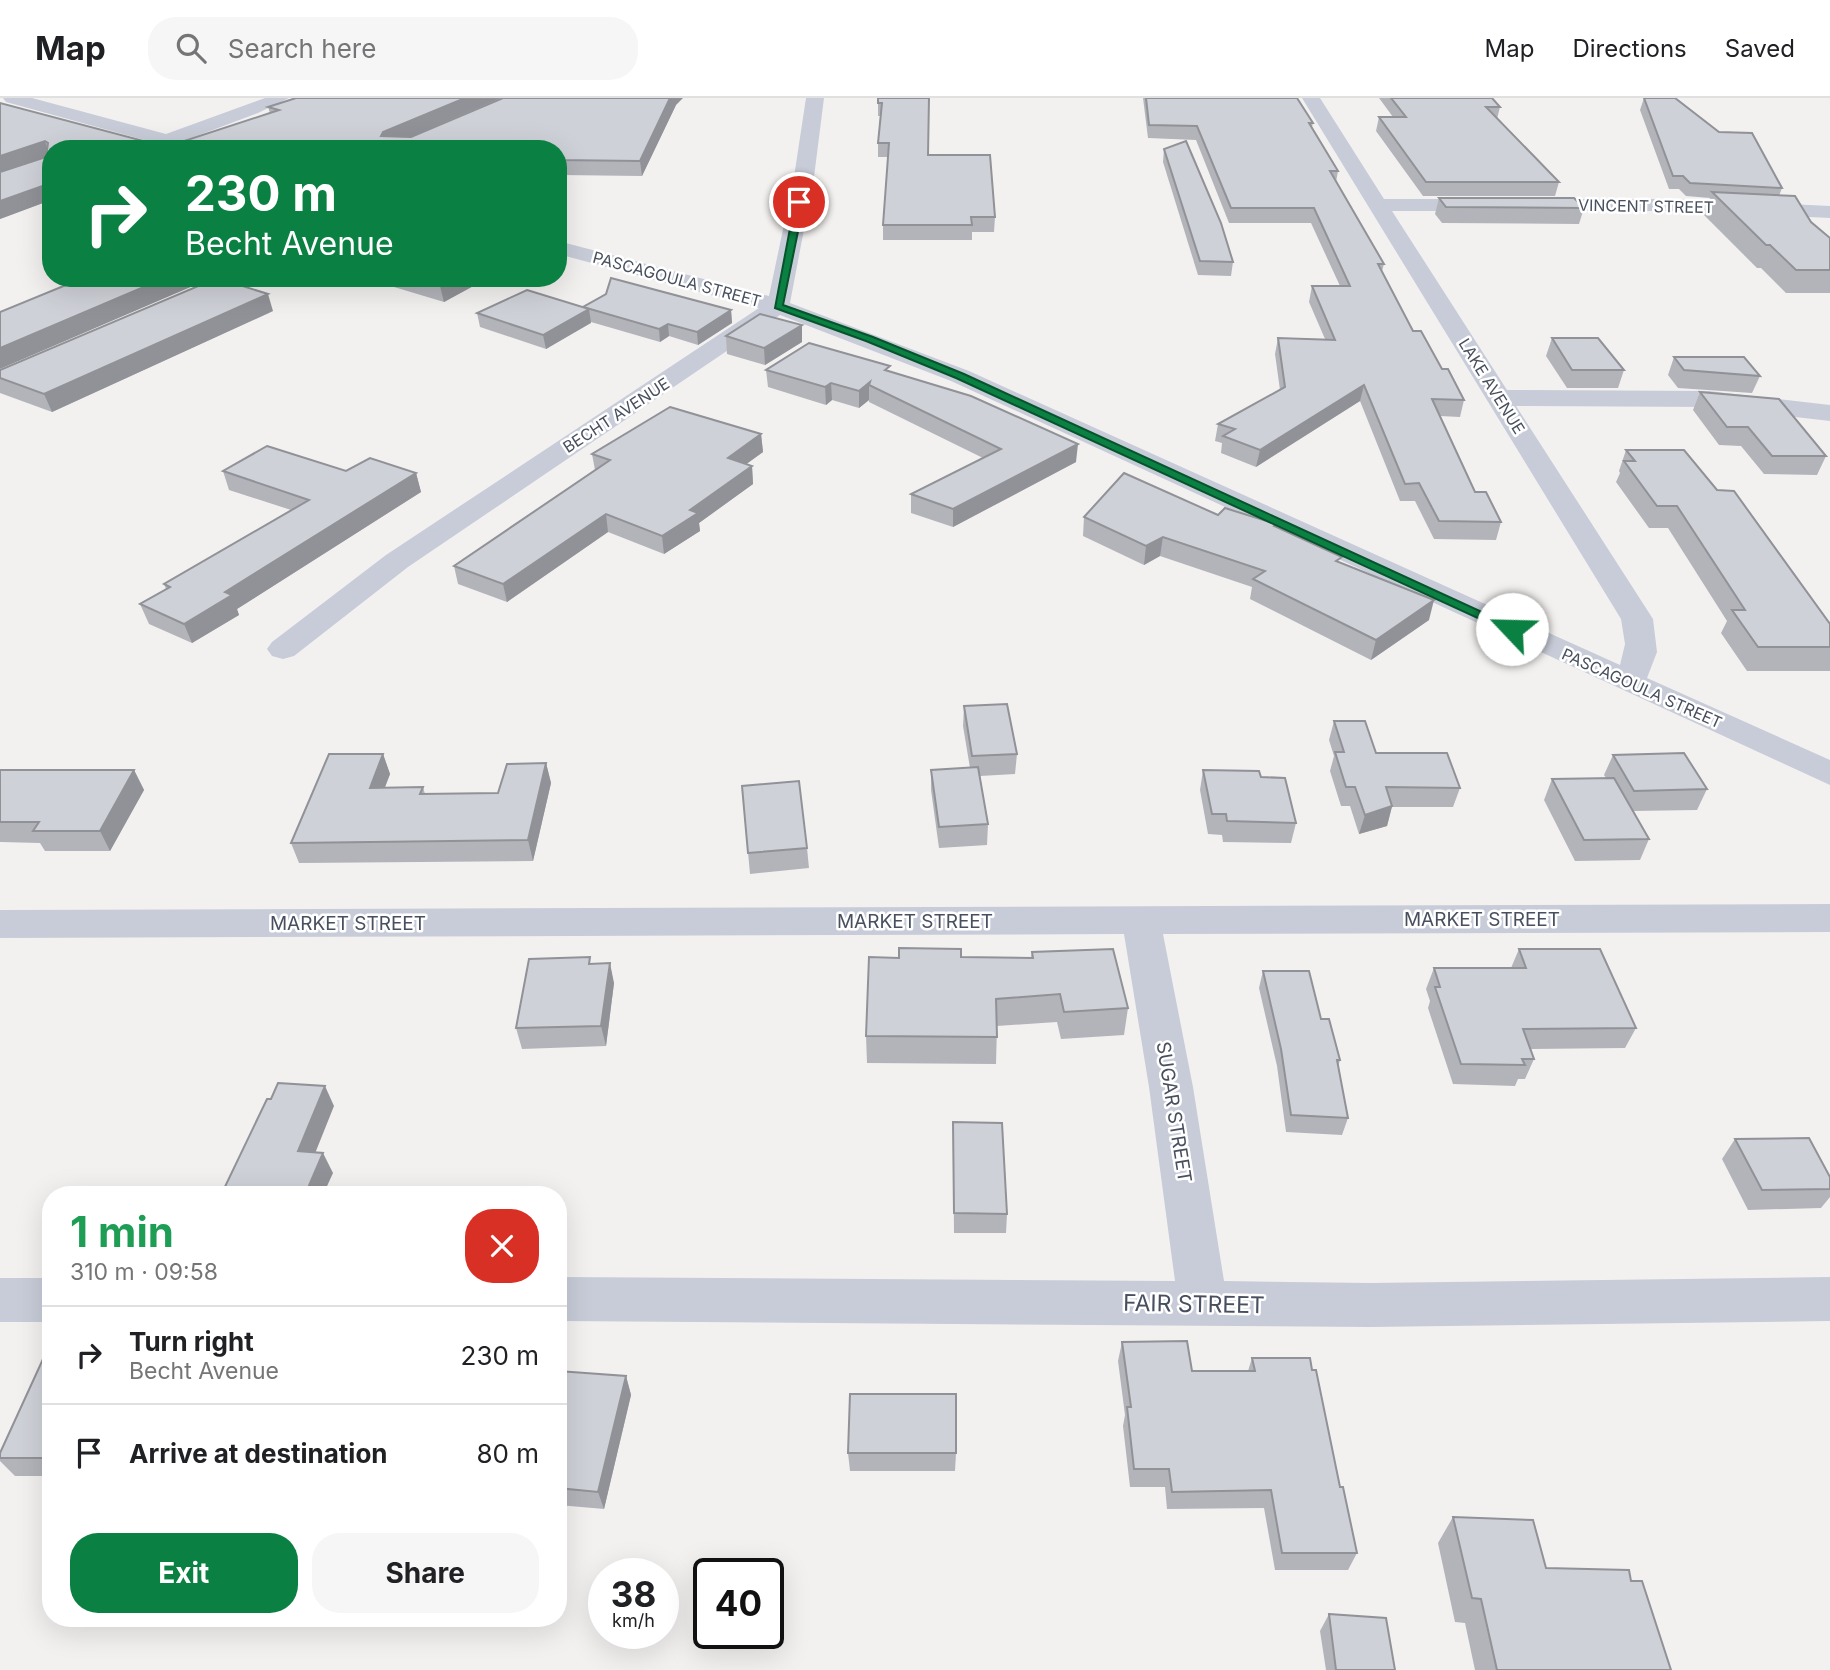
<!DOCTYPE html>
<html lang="en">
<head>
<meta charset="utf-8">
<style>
	:root { --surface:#fff; --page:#f6f6f6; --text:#202124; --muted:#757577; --line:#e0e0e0; --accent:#0b8043 }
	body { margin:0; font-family:Inter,sans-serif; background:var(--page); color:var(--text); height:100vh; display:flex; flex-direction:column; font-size:26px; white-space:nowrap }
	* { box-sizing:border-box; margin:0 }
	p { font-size:23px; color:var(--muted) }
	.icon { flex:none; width:38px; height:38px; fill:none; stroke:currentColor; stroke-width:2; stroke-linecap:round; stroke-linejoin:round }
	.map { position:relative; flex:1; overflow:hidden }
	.drawer { position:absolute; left:42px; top:1088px; width:525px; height:441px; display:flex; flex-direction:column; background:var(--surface); border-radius:28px; box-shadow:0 7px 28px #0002 }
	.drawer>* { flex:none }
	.banner { position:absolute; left:42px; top:42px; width:525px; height:147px; border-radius:28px; box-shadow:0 7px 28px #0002; background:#0b8043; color:#fff; overflow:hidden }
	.speed { position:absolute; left:588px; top:1460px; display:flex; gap:14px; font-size:35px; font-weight:700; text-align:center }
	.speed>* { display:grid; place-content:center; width:91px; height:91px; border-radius:50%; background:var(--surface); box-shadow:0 7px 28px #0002; line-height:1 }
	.speed small { font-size:18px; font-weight:400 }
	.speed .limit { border:4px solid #111; border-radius:10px; background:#fff; color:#111 }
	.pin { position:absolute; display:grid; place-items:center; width:60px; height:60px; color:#fff; margin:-30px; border:4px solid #fff; border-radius:50%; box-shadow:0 2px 7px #0007 }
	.me { position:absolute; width:77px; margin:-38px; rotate:294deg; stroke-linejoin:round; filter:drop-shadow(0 0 5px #0008) }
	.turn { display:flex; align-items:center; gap:24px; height:147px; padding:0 28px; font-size:32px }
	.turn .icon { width:91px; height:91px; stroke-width:2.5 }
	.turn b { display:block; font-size:49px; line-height:60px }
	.round { display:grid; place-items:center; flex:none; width:74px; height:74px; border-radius:28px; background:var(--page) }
	.overview { display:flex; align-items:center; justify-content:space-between; height:119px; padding:0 28px }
	h1 { font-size:42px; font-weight:700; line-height:52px; color:#1e9e55 }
	.cta { display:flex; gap:14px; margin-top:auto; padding:14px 28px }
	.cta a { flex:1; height:80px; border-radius:28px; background:var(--accent); color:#fff; font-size:28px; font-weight:700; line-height:80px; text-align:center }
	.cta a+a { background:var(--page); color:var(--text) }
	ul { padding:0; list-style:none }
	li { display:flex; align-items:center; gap:21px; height:98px; padding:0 28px; border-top:2px solid var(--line) }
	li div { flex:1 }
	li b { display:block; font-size:26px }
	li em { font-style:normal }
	header { display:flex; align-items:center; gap:42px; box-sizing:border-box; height:98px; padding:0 35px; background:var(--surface); border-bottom:2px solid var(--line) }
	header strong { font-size:33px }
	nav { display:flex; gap:38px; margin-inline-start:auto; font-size:24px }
	.search { width:490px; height:63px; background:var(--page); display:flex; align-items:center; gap:18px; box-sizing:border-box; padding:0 24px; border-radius:28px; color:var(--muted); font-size:26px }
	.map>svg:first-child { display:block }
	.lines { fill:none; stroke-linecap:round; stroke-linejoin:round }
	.minor { fill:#c7ccd8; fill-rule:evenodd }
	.wall { fill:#b2b4ba }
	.shaded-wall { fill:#919297 }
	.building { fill:#cfd1d8; stroke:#919297; stroke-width:2 }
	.route { fill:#0b8043; stroke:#07532c; stroke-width:2 }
	.labels { text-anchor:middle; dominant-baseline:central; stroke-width:5; stroke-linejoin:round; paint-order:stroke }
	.far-street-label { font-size:16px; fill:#484f5e; stroke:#fff }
	.street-label { font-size:19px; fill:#484f5e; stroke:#fff }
	.near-street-label { font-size:23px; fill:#484f5e; stroke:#fff }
</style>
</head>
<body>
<header>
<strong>Map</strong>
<div class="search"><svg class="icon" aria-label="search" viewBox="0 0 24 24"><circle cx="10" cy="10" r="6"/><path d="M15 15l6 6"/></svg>Search here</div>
<nav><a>Map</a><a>Directions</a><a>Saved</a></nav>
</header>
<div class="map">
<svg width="1830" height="1572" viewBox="0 0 1830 1572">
	<rect width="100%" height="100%" fill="#f3f1f0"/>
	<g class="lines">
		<g class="minor">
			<polygon points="3,0 32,0 166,36 265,0 289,0 258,15 186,42 206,47 208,51 177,51 6,4"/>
			<polygon points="806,0 824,0 814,79 790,205 969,273 1620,567 1625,546 1621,521 1302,0 1320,0 1384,101 1685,101 1830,108 1830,120 1685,113 1392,113 1507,292 1709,293 1830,307 1830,323 1709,309 1516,308 1653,521 1657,554 1647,580 1830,662 1830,687 951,283 780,217 408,469 294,558 283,561 272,558 267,551 272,544 386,457 759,210 558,156 558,143 769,198 794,79"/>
			<polygon points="217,180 247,180 244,185 190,209 174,209 171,204 174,199"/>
			<polygon points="1830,806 1830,834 1163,836 1193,989 1224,1183 1370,1185 1830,1179 1830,1223 1370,1229 558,1223 558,1179 1175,1183 1149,989 1124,836 0,840 0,812"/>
			<rect x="0" y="1180" width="51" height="44"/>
		</g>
	</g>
	<g class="wall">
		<polygon points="296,0 501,0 410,39 676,7 642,78 560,77 558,94 558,51 51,51 51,102 0,121 0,5 166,49 270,15 268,9"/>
		<polygon points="878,0 928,57 995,119 994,134 972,134 972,142 883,142 883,127 888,59 878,59 878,45 880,18 878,18"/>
		<polygon points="1143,0 1297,0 1313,25 1312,29 1338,73 1336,84 1384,166 1382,173 1413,233 1464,302 1460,319 1440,318 1475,394 1501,424 1496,442 1434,441 1415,403 1400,403 1360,303 1256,369 1221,355 1222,345 1215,343 1218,326 1280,292 1275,256 1278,240 1325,241 1309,204 1312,188 1340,188 1311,125 1229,125 1196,42 1148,40"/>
		<polygon points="1379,0 1492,0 1500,9 1497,21 1559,84 1555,98 1423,98 1376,33 1379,19 1393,19"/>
		<polygon points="1644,0 1782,90 1779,98 1830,140 1830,195 1786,195 1761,170 1757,170 1704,117 1710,100 1686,98 1679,91 1669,91 1640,12"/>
		<polygon points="1164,51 1233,164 1231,178 1198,177 1163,64"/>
		<polygon points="1439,100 1584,110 1579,126 1442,125 1435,116"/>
		<polygon points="364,180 488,180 444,204"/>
		<polygon points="583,209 731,212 732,225 698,247 669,238 660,244 591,224 546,251 480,229 477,215"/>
		<polygon points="273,213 52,314 0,295 0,272"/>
		<polygon points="726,238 802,244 765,267 727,256"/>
		<polygon points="1552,240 1624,272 1618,290 1567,290 1546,258"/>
		<polygon points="1674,259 1760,278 1752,295 1678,290 1668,277"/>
		<polygon points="766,272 890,274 1076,364 953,429 911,415 911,396 983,360 869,304 869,302 859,310 832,302 826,307 768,289"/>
		<polygon points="1700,294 1826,358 1817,377 1764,376 1741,348 1719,347 1693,312"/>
		<polygon points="761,336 763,354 746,366 752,368 753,386 699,425 700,433 664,456 608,434 507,504 458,486 454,468 595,372 592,356"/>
		<polygon points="1626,352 1717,392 1830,526 1830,573 1747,573 1721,535 1727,523 1668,430 1649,430 1616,384 1620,375 1619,373"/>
		<polygon points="223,373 346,373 416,375 421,394 237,511 239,517 192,545 149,526 140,506 166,491 164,486 291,412 229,392"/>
		<polygon points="1218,417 1275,429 1341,465 1429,522 1371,562 1250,501 1252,489 1160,458 1144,467 1083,438 1084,419"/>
		<polygon points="964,608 1017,656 1015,676 980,678 988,726 987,747 939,750 931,692 931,672 970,670 963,628"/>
		<polygon points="1334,623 1376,655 1460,690 1453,709 1392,709 1387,728 1359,736 1350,708 1341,708 1330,673 1334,658 1329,642"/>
		<polygon points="383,656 390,676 385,689 423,689 425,696 498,695 546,665 551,685 533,763 299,765 291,745"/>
		<polygon points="1613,657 1707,691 1697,712 1633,713 1649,741 1640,762 1575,763 1544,702 1552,681 1606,680 1604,677"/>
		<polygon points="0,672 134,672 144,692 110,753 45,753 40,745 0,744"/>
		<polygon points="1203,672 1261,679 1296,725 1291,745 1223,744 1222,737 1208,736 1200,692"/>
		<polygon points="742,688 807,750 809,770 750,776"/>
		<polygon points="1519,851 1636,930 1625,950 1531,951 1534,961 1525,981 1518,981 1515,988 1453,986 1428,910 1430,903 1426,891 1434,870 1511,870"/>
		<polygon points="1032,854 1128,910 1124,937 1061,941 1057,924 997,928 996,966 867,965 866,938 899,860 961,859 1031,860"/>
		<polygon points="591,865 614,885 606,948 522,951 516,930"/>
		<polygon points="1263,873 1321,921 1340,962 1338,969 1348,1020 1342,1037 1286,1034 1277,968 1259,890"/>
		<polygon points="953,1024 1007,1116 1006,1135 954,1135"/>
		<polygon points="1735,1041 1830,1079 1830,1099 1821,1110 1748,1112 1722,1061"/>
		<polygon points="1122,1244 1192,1273 1248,1273 1252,1260 1340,1389 1357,1455 1348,1472 1275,1472 1264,1410 1167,1411 1165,1389 1130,1389 1123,1328 1125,1317 1118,1263"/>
		<polygon points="51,1261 51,1378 15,1378 0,1363 0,1355"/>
		<polygon points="558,1273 626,1278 631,1297 604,1411 558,1407"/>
		<polygon points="848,1355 956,1355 955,1373 850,1373"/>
		<polygon points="1453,1419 1546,1470 1631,1483 1671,1572 1475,1572 1465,1525 1455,1524 1438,1445"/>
		<polygon points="1329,1516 1395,1572 1326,1572 1320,1533"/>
		<polygon points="281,1521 332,1521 331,1523"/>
	</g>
	<g class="shaded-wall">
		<polygon points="465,0 501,0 386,49 381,38 383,34"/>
		<polygon points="670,0 683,0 676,7 642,78 640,63"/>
		<polygon points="45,43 50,58 0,75 0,58"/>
		<polygon points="558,63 560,77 558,94"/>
		<polygon points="51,85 51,102 0,121 0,103"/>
		<polygon points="165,180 190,180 193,188 0,271 0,250"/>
		<polygon points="455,180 488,180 444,204 440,188"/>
		<polygon points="268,196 273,213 52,314 44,296"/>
		<polygon points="589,211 591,225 546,251 543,237"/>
		<polygon points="731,212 732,225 698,247 697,234"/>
		<polygon points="668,226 669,238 660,244 659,231"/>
		<polygon points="802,227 802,244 765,267 764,250"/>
		<polygon points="870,284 869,287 869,302 859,310 859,293"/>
		<polygon points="831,285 832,302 826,307 825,289"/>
		<polygon points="1364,287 1360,303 1256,369 1260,352"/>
		<polygon points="761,336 763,354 730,378 728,360"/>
		<polygon points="1078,346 1076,364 953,429 953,411"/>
		<polygon points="752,368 753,386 699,425 700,433 664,456 662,438 690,412"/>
		<polygon points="416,375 421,394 237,511 239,517 192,545 184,526 225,494"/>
		<polygon points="606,416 608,434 507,504 503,486"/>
		<polygon points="1163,439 1160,458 1144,467 1146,448"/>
		<polygon points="1434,502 1429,522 1371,562 1376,542"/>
		<polygon points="383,656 390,676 377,710 370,690"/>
		<polygon points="546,665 551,685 533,763 528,742"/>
		<polygon points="134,672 144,692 110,753 100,733"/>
		<polygon points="1392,708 1387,728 1359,736 1365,717"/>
		<polygon points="610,865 614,885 606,948 601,928"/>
		<polygon points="325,988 334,1008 308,1073 298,1053"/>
		<polygon points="323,1055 333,1075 323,1097 305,1097"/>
		<polygon points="626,1278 631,1297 604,1411 598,1394"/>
	</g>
	<g class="building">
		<polygon points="296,0 465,0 383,34 381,38 411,39 503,0 670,0 640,63 558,62 558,51 51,51 51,85 0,103 0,74 46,59 48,45 45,43 0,58 0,5 166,49 279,12 268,9"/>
		<polygon points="878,0 929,0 928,57 990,57 995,119 971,119 972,127 883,127 889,45 878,45 882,5 878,5"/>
		<polygon points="1146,0 1297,0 1313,25 1309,25 1338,73 1330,73 1384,166 1378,166 1413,233 1421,233 1442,271 1448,271 1464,302 1432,301 1475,394 1486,394 1501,424 1439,423 1419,385 1405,386 1364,287 1260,352 1223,338 1235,331 1218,326 1285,289 1278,240 1335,242 1312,188 1350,188 1314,110 1231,110 1197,28 1149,27"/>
		<polygon points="1391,0 1492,0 1500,9 1486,9 1559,84 1426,84 1379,19 1406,19"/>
		<polygon points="1644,0 1675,0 1719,34 1752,35 1782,90 1690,85 1683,78 1673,78"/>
		<polygon points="1186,43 1221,125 1233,164 1200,163 1164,51"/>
		<polygon points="1712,94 1795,98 1811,124 1830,140 1830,172 1796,172 1770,147 1766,147"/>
		<polygon points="1439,100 1574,100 1584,110 1446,109"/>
		<polygon points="83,180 165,180 0,250 0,214"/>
		<polygon points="217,180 268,196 44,296 0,280 0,272"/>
		<polygon points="413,180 455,180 440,188"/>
		<polygon points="611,180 731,212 697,234 668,226 659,231 583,209 606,196"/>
		<polygon points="527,192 589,211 543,237 477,215"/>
		<polygon points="760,216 802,227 764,250 726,238"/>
		<polygon points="1552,240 1598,240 1624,272 1572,272"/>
		<polygon points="809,245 890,268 885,272 971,298 1078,346 953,411 911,396 1001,351 869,287 870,284 859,293 831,285 825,289 766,272"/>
		<polygon points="1674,259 1744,259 1760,278 1684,272"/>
		<polygon points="1700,294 1779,301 1826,358 1772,358 1748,329 1727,329"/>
		<polygon points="670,309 761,336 728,360 752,368 690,412 698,415 662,438 606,416 503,486 454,468 610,362 592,356"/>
		<polygon points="267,348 346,373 370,360 416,375 225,494 232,497 184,526 140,506 170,489 164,486 309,402 223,373"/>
		<polygon points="1626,352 1684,352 1717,392 1734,393 1830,526 1830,549 1758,549 1732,512 1745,512 1677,408 1657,408 1624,363 1635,363"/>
		<polygon points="1124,375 1218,417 1225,410 1276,426 1274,428 1342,459 1336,463 1434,502 1376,542 1253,481 1265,473 1163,439 1146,448 1084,419"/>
		<polygon points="1007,606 1017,656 972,658 964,608"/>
		<polygon points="1334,623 1365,623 1376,655 1447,655 1460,690 1386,689 1392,708 1365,717 1355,689 1346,689 1335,654 1344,654"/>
		<polygon points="1684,655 1707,691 1634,693 1613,657"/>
		<polygon points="329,656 383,656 370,690 423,689 420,696 498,695 507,666 546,665 528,742 291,745"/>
		<polygon points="978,669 988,726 939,729 931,672"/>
		<polygon points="0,672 134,672 100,733 33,733 39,724 0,724"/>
		<polygon points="1203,672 1259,673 1261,679 1285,680 1296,725 1227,723 1226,716 1212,716"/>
		<polygon points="1614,680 1649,741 1584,742 1552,681"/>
		<polygon points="799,683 807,750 748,755 742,688"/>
		<polygon points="899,850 961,851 961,859 1033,860 1032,854 1113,851 1128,910 1064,914 1060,896 996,901 997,939 866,938 869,859 899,860"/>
		<polygon points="1519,851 1600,851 1636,930 1523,931 1534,961 1522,961 1525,967 1461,966 1435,889 1440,889 1434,870 1526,870"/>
		<polygon points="590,859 589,866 610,865 601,928 516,930 529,861"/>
		<polygon points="1263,873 1309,873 1321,921 1329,921 1340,962 1337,962 1348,1020 1291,1017 1281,951"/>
		<polygon points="278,985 325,988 298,1053 323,1055 305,1097 279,1096 279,1097 221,1097 267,1001 271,1001"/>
		<polygon points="953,1024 1002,1025 1007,1116 954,1115"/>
		<polygon points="1809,1040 1830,1079 1830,1091 1762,1092 1735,1041"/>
		<polygon points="1187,1243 1192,1273 1255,1273 1252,1260 1310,1260 1312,1272 1316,1272 1340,1389 1343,1389 1357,1455 1282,1455 1271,1392 1172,1394 1169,1371 1134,1371 1127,1309 1131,1309 1122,1244"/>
		<polygon points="43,1261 51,1261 51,1360 0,1360 0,1355"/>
		<polygon points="558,1273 626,1278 598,1394 558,1390"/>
		<polygon points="850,1296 956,1296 956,1355 848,1355"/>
		<polygon points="1453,1419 1533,1422 1546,1470 1629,1472 1631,1483 1642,1483 1671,1572 1497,1572 1481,1501 1472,1500"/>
		<polygon points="1329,1516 1386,1520 1395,1572 1336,1572"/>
	</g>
	<polygon class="route" points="799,101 804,104 783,207 873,239 964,276 1519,531 1508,534 956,280 866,243 775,210 795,104"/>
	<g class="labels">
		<g class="far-street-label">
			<text transform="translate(1646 108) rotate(1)">VINCENT STREET</text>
			<text transform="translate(677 181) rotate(15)">PASCAGOULA STREET</text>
			<text transform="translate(1492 288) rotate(58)">LAKE AVENUE</text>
			<text transform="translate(616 317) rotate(-33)">BECHT AVENUE</text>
			<text transform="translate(1642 590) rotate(24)">PASCAGOULA STREET</text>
		</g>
		<g class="street-label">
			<text x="1482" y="821">MARKET STREET</text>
			<text x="915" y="823">MARKET STREET</text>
			<text x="348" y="825">MARKET STREET</text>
			<text transform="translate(1174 1014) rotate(81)">SUGAR STREET</text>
		</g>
		<g class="near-street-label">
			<text transform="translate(1194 1206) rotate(1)">FAIR STREET</text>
		</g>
	</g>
</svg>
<div class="speed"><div>38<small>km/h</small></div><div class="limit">40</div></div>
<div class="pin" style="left:799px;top:104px;background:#d93025"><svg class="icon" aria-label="arrive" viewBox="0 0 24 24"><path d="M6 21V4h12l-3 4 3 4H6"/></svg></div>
<svg class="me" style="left:1512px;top:531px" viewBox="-20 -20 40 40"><circle r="19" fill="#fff"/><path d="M0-13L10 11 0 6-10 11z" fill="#0b8043"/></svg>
<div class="banner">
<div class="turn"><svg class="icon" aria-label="right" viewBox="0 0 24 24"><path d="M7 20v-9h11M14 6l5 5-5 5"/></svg><div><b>230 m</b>Becht Avenue</div></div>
</div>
<section class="drawer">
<div class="overview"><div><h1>1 min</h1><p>310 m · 09:58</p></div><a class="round" style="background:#d93025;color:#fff"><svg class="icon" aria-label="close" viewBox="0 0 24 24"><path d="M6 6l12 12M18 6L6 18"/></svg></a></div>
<ul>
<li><svg class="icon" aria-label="right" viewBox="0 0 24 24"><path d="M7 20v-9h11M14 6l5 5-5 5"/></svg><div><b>Turn right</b><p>Becht Avenue</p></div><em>230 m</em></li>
<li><svg class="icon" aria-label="arrive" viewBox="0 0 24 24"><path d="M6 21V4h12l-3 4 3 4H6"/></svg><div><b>Arrive at destination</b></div><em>80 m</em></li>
</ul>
<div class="cta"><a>Exit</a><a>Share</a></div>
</section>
</div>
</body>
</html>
